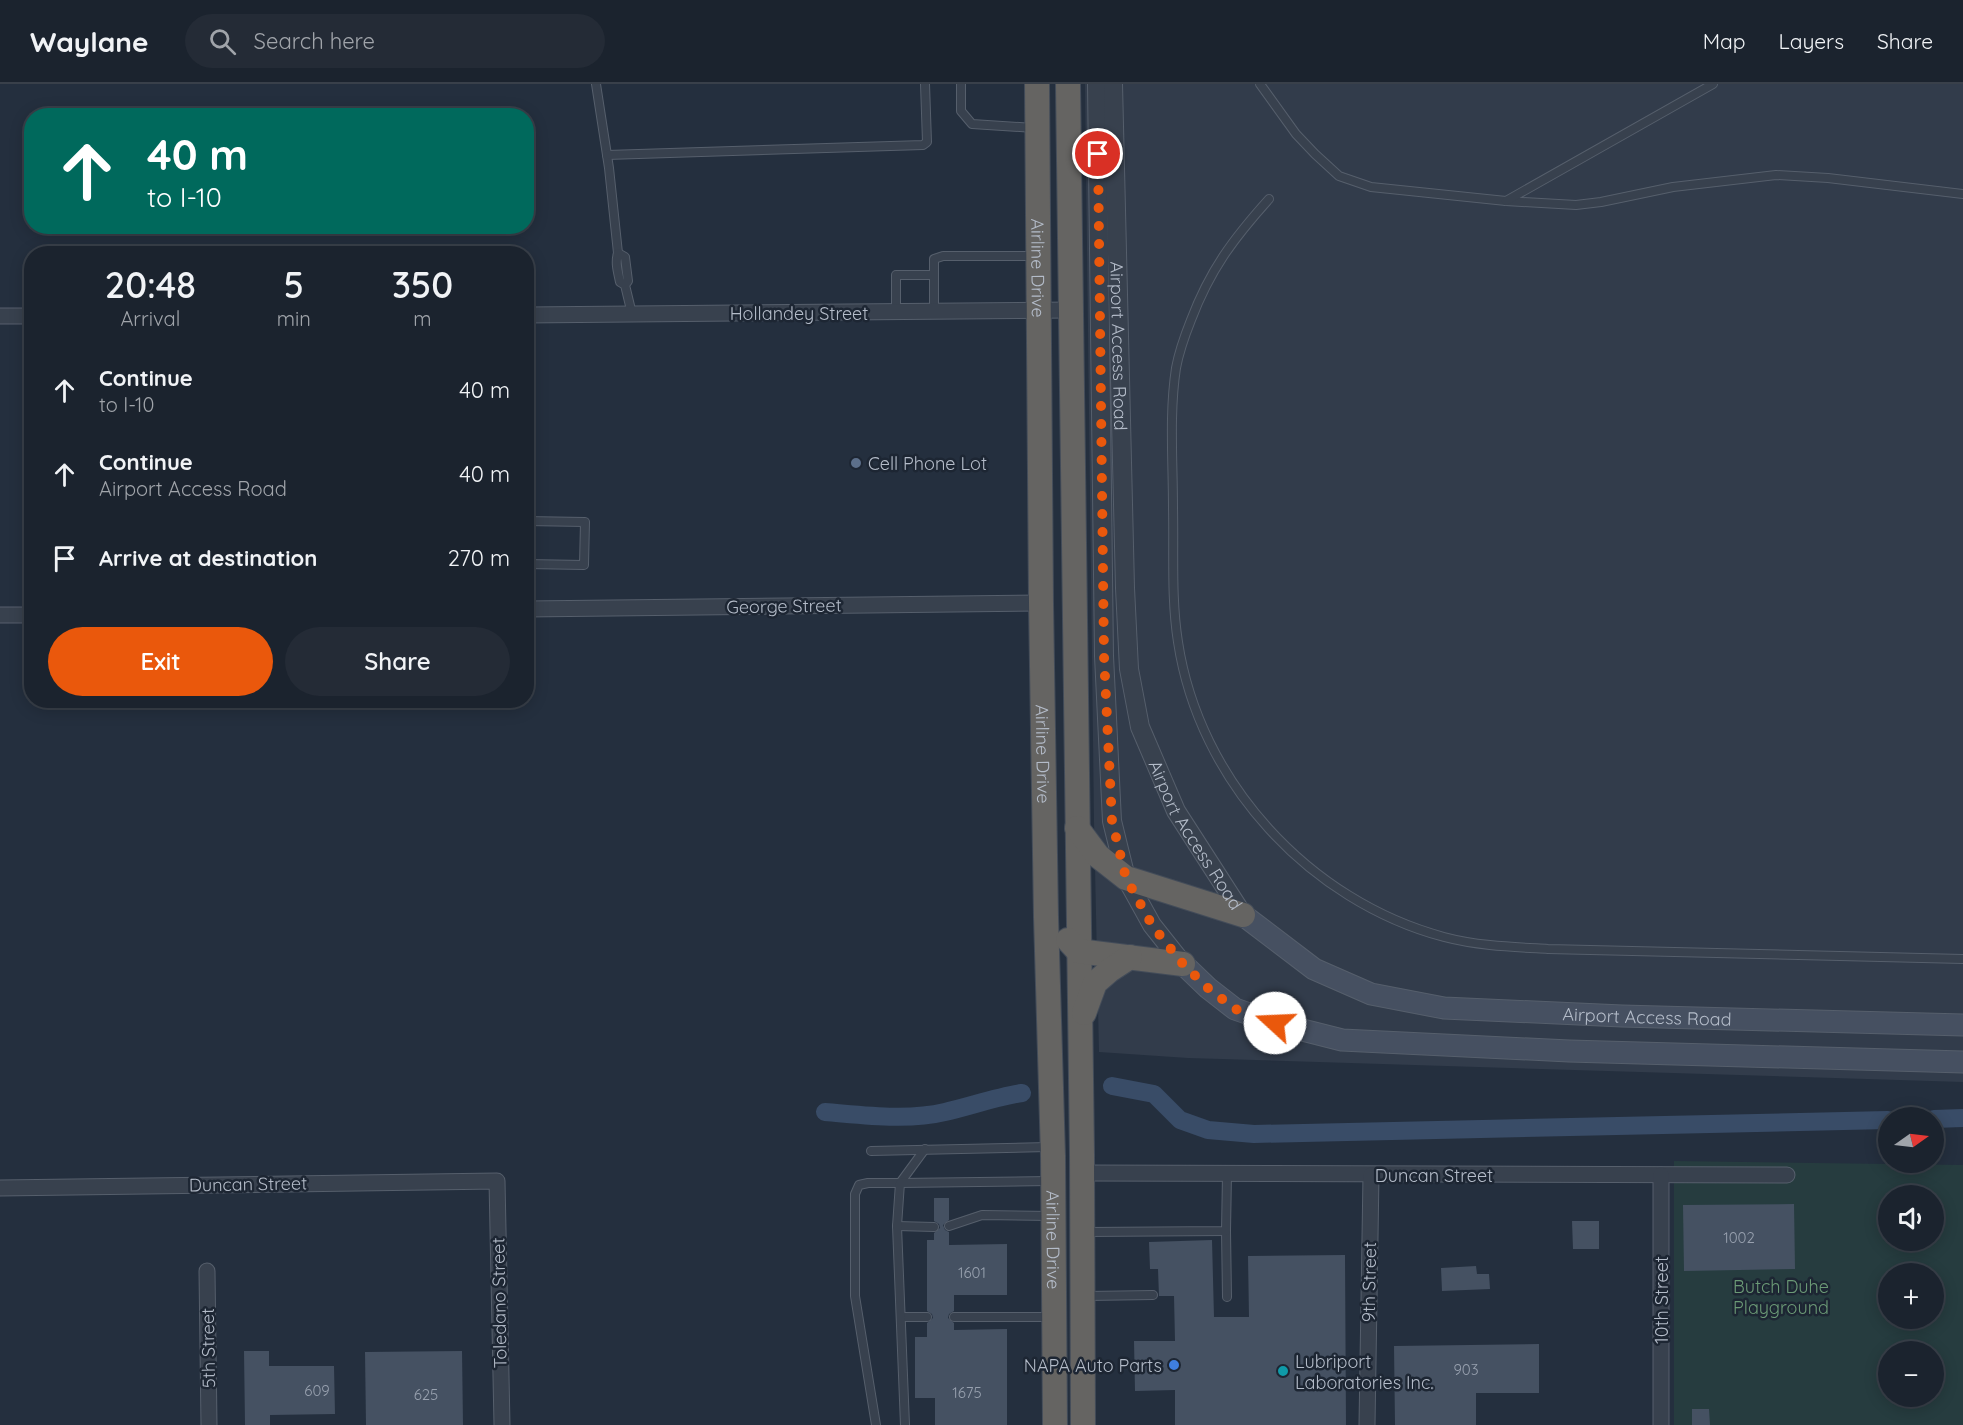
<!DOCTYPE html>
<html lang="en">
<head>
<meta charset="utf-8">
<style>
	:root { --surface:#1b232e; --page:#242b36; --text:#f1f3f6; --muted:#a0a4aa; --line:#39404a; --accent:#ea580c }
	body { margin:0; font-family:Quicksand,sans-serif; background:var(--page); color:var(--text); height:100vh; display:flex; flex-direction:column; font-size:22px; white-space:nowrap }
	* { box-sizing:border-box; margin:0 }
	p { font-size:20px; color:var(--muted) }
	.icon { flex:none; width:33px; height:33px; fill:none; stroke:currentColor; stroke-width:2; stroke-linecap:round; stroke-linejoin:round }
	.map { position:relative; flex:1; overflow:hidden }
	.drawer { position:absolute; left:24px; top:162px; width:510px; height:462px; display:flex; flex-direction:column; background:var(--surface); border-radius:24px; box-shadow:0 3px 15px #0003,0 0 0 2px var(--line) }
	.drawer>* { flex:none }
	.guide { position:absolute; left:24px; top:24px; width:510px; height:126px; border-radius:24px; box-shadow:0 3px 15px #0003,0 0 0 2px var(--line); background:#00695c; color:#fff; overflow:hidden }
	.needle { width:39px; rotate:76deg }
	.controls { position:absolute; left:1878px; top:1023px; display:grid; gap:12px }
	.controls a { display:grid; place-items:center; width:66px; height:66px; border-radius:50%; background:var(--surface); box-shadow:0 3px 15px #0003,0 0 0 2px var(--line); font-size:30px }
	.pin { position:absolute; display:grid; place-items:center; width:51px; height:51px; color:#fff; margin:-26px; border:3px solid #fff; border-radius:50%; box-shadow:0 2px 6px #0007 }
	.me { position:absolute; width:66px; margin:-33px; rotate:290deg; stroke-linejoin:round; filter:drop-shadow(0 0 4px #0008) }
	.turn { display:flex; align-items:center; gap:21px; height:126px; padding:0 24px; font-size:27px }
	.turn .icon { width:78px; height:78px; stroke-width:2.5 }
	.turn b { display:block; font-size:42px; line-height:51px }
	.eta { display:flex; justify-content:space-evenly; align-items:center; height:102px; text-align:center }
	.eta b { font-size:36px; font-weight:600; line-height:42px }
	.action { display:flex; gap:12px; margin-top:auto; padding:12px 24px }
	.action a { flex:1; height:69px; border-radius:36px; background:var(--accent); color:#fff; font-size:24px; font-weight:600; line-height:69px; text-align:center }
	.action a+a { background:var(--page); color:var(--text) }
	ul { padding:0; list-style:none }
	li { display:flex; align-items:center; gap:18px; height:84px; padding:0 24px }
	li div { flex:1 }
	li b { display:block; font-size:22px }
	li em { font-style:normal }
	header { display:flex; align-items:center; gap:36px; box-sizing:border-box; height:84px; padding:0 30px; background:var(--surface); border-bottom:2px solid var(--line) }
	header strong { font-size:28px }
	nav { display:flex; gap:33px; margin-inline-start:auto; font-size:21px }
	.search { width:420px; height:54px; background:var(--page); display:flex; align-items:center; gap:15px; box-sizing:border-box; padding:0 21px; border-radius:33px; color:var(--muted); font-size:22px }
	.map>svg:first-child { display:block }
	.airport { fill:#323c4b }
	.green { fill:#263c3f; fill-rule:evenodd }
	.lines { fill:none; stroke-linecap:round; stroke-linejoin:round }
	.canal { stroke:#394c67; stroke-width:18 }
	.building { fill:#455162 }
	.service-casing { stroke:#565f6c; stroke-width:10 }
	.minor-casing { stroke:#565f6c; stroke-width:17 }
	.tertiary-casing { stroke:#565f6c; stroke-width:20 }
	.secondary-casing { stroke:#565f6c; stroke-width:23 }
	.trunk-casing { stroke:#434c59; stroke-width:26 }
	.service { stroke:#38414e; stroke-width:8 }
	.minor { stroke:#38414e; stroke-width:15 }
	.tertiary { stroke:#38414e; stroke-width:18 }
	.secondary { stroke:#465061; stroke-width:21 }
	.trunk { stroke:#656462; stroke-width:24 }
	.route { stroke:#ea580c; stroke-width:10; stroke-dasharray:0 18 }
	.service-dot { fill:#5c6f8a; stroke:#1d2633; stroke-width:2 }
	.shop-dot { fill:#3f7fe0; stroke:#1d2633; stroke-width:2 }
	.culture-dot { fill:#0f9aa8; stroke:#1d2633; stroke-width:2 }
	.labels { text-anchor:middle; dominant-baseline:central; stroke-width:5; stroke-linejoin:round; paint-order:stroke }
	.number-label { font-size:15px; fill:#98a1af }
	.street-label { font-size:18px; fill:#b4bcc9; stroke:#1d2633 }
	.poi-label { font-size:18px; fill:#b4bcc9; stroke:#1d2633; text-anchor:start }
	.park-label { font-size:18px; fill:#6b9a76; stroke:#1d2633 }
</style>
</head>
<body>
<header>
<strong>Waylane</strong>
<div class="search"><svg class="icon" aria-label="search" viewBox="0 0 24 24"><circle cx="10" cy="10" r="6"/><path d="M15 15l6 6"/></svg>Search here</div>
<nav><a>Map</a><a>Layers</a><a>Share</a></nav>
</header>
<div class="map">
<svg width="1963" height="1341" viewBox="0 0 1963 1341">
	<rect width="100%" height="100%" fill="#242f3e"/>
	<polygon class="airport" points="1085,0 1963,0 1963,998 1188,974 1099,968 1094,737"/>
	<path class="green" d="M1674,1077L1963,1081V1341H1674ZM1888,1112H1934V1156H1888ZM1888,1190H1934V1234H1888ZM1888,1268H1934V1312H1888Z"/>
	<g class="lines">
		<g class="canal">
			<polyline points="1112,1002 1154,1010 1180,1036 1208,1046 1254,1050 1888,1036"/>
			<path d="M825,1028C863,1031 908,1037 945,1028C971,1022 996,1013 1022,1009"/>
			<polyline points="1934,1035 1963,1034"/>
		</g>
	</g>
	<g class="building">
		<polygon points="934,1114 949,1114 949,1136 943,1141 945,1146 949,1148 949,1161 1007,1160 1007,1211 954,1211 954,1227 949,1230 948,1234 954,1239 954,1246 1007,1245 1007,1341 935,1341 935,1314 915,1314 915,1253 927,1253 927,1239 933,1234 932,1230 927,1227 927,1156 934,1156 934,1149 940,1144 939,1140 934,1137"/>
		<polygon points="1794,1120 1795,1185 1684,1187 1683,1121"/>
		<polygon points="1572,1137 1599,1137 1599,1165 1573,1165"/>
		<polygon points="1212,1156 1214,1233 1249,1233 1248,1172 1345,1171 1346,1341 1175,1341 1175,1306 1135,1307 1134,1257 1175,1257 1174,1212 1159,1212 1158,1185 1150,1185 1149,1158"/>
		<polygon points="1476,1182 1477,1190 1489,1190 1490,1205 1442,1207 1441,1184"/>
		<polygon points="1539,1260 1539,1309 1476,1309 1476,1341 1395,1341 1394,1262"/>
		<polygon points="244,1267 269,1267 269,1282 334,1282 335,1330 270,1331 270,1341 245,1341"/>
		<polygon points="462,1267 463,1341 366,1341 365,1268"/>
		<polygon points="1692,1325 1709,1325 1710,1341 1692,1341"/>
	</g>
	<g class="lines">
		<defs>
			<g id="service">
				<polyline points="596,0 609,84 618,169"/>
				<polyline points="961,0 961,27 972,40 1034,44"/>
				<polyline points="1260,0 1296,50 1315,70 1339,92 1371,103 1506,117 1576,121 1601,118 1673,103 1776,91 1828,94 1963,110"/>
				<polyline points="607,71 923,61 927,58 925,0"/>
				<path d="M1269,115C1233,155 1210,186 1191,236C1185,251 1179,268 1176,284C1169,330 1173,377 1173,424C1174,468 1171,514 1178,558C1199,697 1309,817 1444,853C1478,862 1513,863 1548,865L1963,875"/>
				<polyline points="1506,117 1713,0"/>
				<path d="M625,201L620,198C618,188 615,179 618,169L625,173L628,197L625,201L632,230"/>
				<polyline points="896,228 896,191 934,191"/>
				<polyline points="934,228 934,175 943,172 1035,172"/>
				<polyline points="526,437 585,438 584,481 526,480"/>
				<polyline points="871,1067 1048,1063"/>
				<polyline points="897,1142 934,1143"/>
				<polyline points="949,1142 982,1131 1051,1132"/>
				<polyline points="1226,1147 1227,1213"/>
				<polyline points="1087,1148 1226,1147 1227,1090"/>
				<polyline points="1087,1212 1153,1211"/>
				<polyline points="901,1233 927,1233"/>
				<polyline points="954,1233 1051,1233"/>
				<polyline points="876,1341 855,1212 855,1110 859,1101 868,1099 900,1099 925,1065"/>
				<polyline points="905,1341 897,1142 900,1099 1049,1097"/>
			</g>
			<g id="minor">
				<polyline points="526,231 1071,226"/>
				<polyline points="0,232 32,232"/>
				<polyline points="526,525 1041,519"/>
				<polyline points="0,531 32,531"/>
				<polyline points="1082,1089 1787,1091"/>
				<polyline points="1661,1091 1661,1341"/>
				<polyline points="0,1104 497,1097 502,1341"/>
				<polyline points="207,1187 209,1341"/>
				<polyline points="1367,1341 1371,1091"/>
			</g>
			<g id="tertiary">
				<polyline points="1097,0 1104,572 1112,737 1126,794 1152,841 1183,880"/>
				<path id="s1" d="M1113,0L1125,504L1129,585L1140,643L1176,727L1243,831"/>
			</g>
			<g id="secondary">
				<path id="s2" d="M1243,831L1314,885L1371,910L1444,924L1622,932L1963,941"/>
				<polyline points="1183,880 1208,904 1235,925 1275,939 1342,956 1569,967 1963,978"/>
			</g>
			<g id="trunk">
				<path id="s3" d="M1037,0L1041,519L1046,833L1053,1072L1055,1341"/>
				<polyline points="1068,0 1082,1071 1083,1341"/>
				<polyline points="1077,744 1098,772 1126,794 1243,831"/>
				<polyline points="1068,856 1078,867 1183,880"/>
				<polyline points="1084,929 1095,899 1110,886 1130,873"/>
			</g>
		</defs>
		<use href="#service" class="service-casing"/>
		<use href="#minor" class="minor-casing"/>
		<use href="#tertiary" class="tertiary-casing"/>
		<use href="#secondary" class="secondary-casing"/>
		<use href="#trunk" class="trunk-casing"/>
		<use href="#service" class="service"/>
		<use href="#minor" class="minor"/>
		<use href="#tertiary" class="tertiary"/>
		<use href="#secondary" class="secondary"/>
		<use href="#trunk" class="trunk"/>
	</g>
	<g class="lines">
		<polyline class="route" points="1098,70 1104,572 1112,737 1126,794 1152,841 1162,854 1183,880 1208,904 1235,925 1275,939"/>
	</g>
	<circle class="service-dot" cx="856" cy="379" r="6"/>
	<circle class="shop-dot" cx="1174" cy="1281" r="6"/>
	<circle class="culture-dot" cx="1283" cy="1287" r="6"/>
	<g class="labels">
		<g class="number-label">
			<text x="1739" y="1153">1002</text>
			<text x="972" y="1188">1601</text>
			<text x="1466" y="1285">903</text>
			<text x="317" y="1306">609</text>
			<text x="967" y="1308">1675</text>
			<text x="426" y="1310">625</text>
		</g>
		<g class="street-label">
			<text stroke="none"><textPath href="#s3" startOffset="184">Airline Drive</textPath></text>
			<text x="799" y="229">Hollandey Street</text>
			<text stroke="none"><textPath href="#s1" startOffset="262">Airport Access Road</textPath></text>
			<text transform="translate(784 522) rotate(-1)">George Street</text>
			<text stroke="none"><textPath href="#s3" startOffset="670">Airline Drive</textPath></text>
			<text stroke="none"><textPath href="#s1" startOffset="766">Airport Access Road</textPath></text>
			<text stroke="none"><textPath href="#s2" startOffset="429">Airport Access Road</textPath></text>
			<text x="1434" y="1091">Duncan Street</text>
			<text transform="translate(248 1100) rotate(-1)">Duncan Street</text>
			<text stroke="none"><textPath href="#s3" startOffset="1156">Airline Drive</textPath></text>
			<text transform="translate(1369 1198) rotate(-89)">9th Street</text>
			<text transform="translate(1661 1216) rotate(-90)">10th Street</text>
			<text transform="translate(499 1219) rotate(-91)">Toledano Street</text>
			<text transform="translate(208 1264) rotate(-91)">5th Street</text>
		</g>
		<g class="poi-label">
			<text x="868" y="379">Cell Phone Lot</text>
			<text x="1295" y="1277">Lubriport<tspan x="1295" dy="21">Laboratories Inc.</tspan></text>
			<text x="1162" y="1281" text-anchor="end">NAPA Auto Parts</text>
		</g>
		<g class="park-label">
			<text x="1781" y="1202">Butch Duhe<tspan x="1781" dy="21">Playground</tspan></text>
		</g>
	</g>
</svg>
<div class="controls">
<a><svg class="needle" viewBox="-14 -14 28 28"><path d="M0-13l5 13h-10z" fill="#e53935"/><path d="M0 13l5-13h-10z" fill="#a0a4aa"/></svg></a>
<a><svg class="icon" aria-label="sound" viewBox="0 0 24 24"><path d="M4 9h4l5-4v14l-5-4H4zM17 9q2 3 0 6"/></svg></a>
<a>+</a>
<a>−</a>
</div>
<div class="pin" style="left:1098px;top:70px;background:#d93025"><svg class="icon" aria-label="arrive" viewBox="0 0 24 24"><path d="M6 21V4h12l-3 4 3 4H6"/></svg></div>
<svg class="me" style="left:1275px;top:939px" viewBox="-20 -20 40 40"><circle r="19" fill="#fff"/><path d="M0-13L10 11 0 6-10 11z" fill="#ea580c"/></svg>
<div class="guide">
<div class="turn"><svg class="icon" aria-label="ahead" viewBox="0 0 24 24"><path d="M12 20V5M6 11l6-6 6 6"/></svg><div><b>40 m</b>to I-10</div></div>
</div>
<section class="drawer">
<div class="eta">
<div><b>20:48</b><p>Arrival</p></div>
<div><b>5</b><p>min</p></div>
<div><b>350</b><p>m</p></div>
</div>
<ul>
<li><svg class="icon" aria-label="ahead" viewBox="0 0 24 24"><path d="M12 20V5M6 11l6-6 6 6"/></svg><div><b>Continue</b><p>to I-10</p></div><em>40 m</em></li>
<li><svg class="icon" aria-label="ahead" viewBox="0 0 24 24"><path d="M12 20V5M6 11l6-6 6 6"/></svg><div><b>Continue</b><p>Airport Access Road</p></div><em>40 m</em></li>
<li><svg class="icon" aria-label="arrive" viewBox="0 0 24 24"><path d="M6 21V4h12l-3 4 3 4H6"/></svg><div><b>Arrive at destination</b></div><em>270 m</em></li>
</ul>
<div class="action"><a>Exit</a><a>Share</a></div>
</section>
</div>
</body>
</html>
